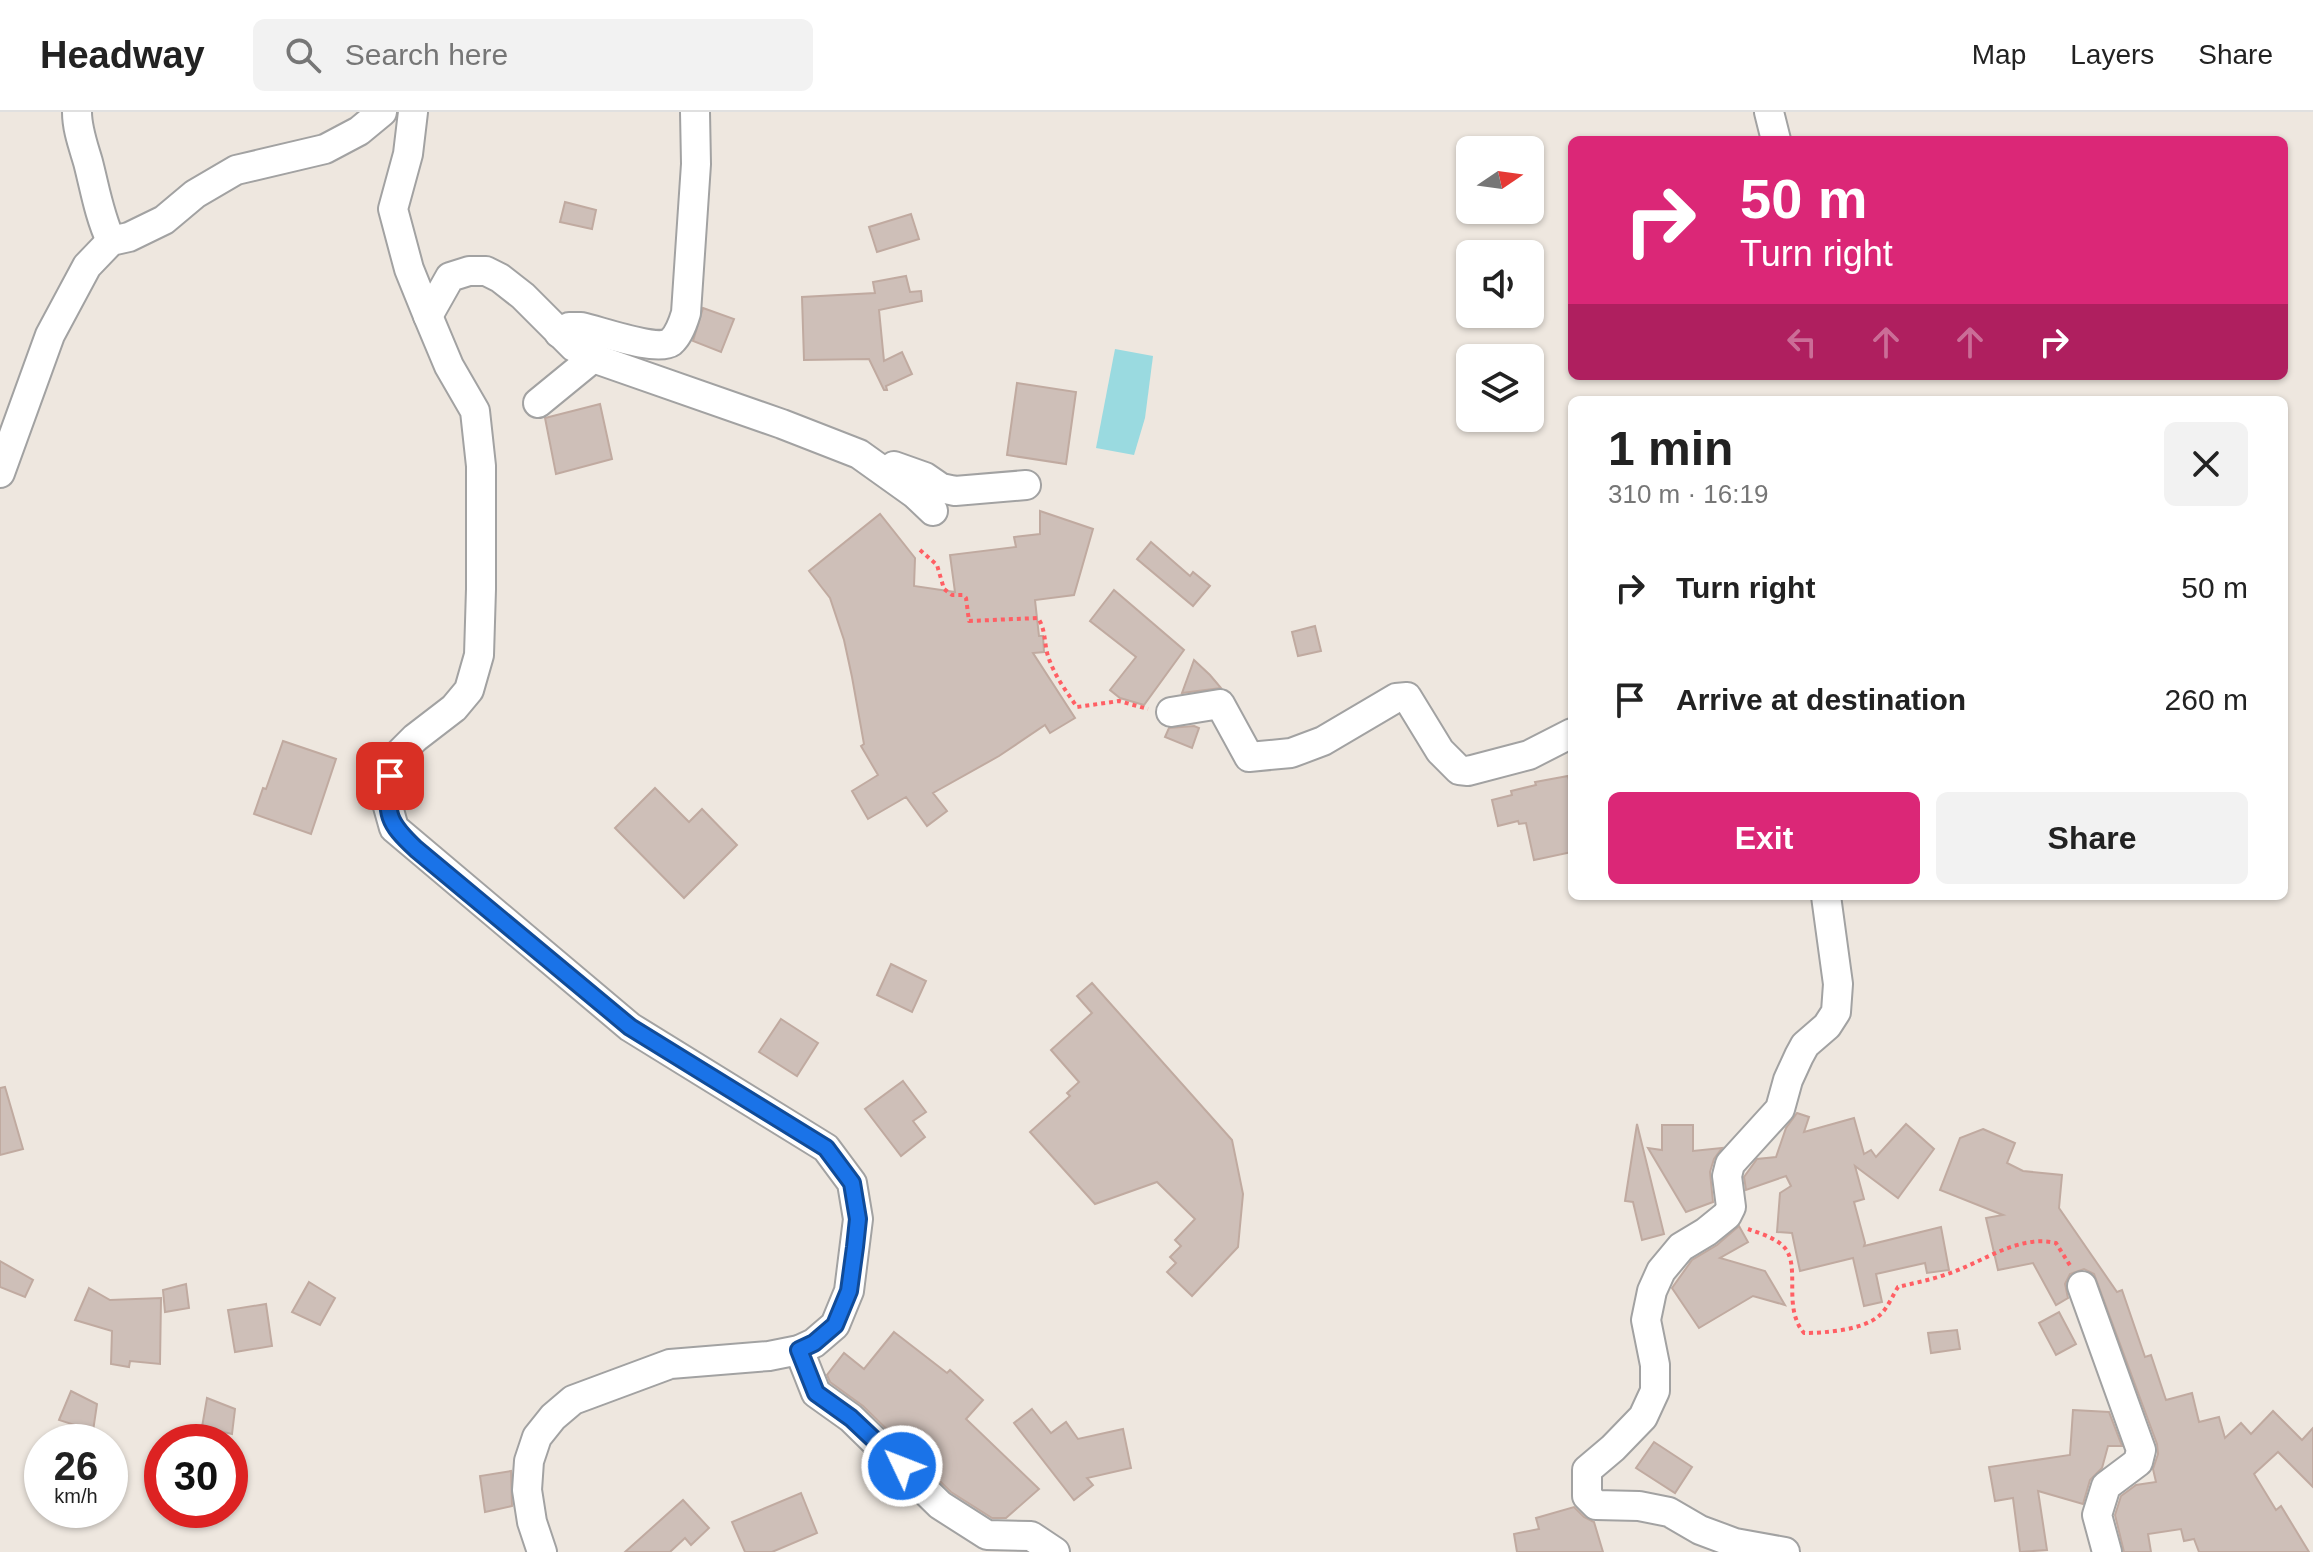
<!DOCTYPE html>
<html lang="en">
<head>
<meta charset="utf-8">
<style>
	:root { --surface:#fff; --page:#f2f2f2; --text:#222; --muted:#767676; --line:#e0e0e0; --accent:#db2777 }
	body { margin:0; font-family:Arial,sans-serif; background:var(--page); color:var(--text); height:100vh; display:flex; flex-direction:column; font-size:30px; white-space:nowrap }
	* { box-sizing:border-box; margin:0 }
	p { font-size:26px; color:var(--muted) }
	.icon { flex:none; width:44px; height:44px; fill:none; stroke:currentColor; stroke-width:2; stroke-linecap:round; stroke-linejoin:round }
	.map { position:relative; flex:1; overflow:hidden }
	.panel { position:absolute; left:1568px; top:284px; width:720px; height:504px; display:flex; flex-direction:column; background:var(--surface); border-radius:12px; box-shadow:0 2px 6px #0004 }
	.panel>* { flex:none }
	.guide { position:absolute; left:1568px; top:24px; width:720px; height:244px; border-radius:12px; box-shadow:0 2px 6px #0004; background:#db2777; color:#fff; overflow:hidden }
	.needle { width:52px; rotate:77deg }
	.controls { position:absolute; left:1456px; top:24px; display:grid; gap:16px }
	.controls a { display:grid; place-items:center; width:88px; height:88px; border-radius:12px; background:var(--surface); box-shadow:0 2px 6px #0004; font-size:40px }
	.speed { position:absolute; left:24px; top:1312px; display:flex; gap:16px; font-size:40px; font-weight:700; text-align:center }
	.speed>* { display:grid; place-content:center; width:104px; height:104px; border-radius:50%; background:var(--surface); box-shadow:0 2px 6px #0004; line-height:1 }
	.speed small { font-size:20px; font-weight:400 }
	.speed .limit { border:12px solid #d22; background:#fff; color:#111 }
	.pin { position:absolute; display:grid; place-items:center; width:68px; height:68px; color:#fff; margin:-34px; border-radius:16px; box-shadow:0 4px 12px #0006 }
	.me { position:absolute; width:88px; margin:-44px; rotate:313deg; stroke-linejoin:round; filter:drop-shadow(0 0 6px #0008) }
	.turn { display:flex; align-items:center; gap:28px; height:168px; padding:0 40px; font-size:36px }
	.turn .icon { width:104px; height:104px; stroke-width:2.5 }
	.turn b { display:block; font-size:56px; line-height:68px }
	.lanes { display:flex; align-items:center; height:76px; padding:0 40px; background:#0003; justify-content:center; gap:40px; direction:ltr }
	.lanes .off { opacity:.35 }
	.round { display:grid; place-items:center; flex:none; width:84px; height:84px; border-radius:12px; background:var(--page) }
	.head { display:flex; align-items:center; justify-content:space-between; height:136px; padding:0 40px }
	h1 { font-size:48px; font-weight:800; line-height:60px }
	.cta { display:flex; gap:16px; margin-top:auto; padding:16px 40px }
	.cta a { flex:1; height:92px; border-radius:12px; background:var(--accent); color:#fff; font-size:32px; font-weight:800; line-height:92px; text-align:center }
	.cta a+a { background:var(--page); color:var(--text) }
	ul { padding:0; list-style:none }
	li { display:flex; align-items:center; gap:24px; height:112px; padding:0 40px }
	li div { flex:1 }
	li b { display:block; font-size:30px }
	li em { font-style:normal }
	header { display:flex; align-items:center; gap:48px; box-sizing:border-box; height:112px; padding:0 40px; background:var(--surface); border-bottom:2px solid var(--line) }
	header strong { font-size:38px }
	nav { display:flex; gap:44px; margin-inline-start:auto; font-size:28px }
	.search { width:560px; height:72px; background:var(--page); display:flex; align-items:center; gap:20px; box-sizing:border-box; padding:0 28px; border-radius:12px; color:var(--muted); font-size:30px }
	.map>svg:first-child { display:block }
	.water { fill:#9adae0 }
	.building { fill:#cebfb8; stroke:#c0aaa0; stroke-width:2 }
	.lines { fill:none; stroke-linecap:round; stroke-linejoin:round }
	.minor-casing { stroke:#a2a2a2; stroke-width:32 }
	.path { stroke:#ff5f64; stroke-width:4; stroke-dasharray:4 4; stroke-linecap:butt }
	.minor { stroke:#fff; stroke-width:28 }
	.route-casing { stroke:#114b97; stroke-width:20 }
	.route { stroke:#1a73e8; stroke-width:14 }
</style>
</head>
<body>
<header>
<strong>Headway</strong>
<div class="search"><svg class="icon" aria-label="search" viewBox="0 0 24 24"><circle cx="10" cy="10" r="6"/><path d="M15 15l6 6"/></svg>Search here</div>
<nav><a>Map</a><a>Layers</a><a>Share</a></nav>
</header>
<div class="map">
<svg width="2313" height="1440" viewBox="0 0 2313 1440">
	<rect width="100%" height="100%" fill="#eee7df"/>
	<polygon class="water" points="1115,237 1153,244 1145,306 1134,343 1096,336"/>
	<g class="building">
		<polygon points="565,90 596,98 592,117 560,110"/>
		<polygon points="911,102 919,127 877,140 869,115"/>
		<polygon points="906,164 910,180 921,179 922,189 879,198 884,249 902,240 912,262 886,274 887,278 884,278 869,247 804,248 802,185 875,181 873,170"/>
		<polygon points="703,196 734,207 721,240 693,229"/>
		<polygon points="1017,271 1076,280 1066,352 1007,343"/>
		<polygon points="600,292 612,347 556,362 545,306"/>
		<polygon points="1040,399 1093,417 1074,483 1035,488 1039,524 1043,524 1044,540 1033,541 1075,606 1050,621 1045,613 999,644 933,681 947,699 927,714 906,685 868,707 852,679 878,663 861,634 864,632 852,565 844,528 830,486 809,459 880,402 915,446 914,474 955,480 950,443 1016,435 1014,425 1040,422"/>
		<polygon points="1151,430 1190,464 1193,460 1210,474 1193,494 1137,447"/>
		<polygon points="1114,478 1184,538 1144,593 1120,586 1110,578 1136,545 1090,509"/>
		<polygon points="1315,514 1321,539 1298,544 1292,520"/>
		<polygon points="1194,548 1210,563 1221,576 1182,581"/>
		<polygon points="1194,614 1199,616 1192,636 1165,625 1169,616"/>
		<polygon points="283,629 336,647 311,722 254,702 263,676 266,677"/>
		<polygon points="1568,664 1572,681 1572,740 1534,748 1526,711 1519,712 1518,709 1498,714 1492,688 1512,683 1511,679 1536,673 1535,670"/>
		<polygon points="655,676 689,710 702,697 737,733 684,786 615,716"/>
		<polygon points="891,852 926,869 912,900 877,883"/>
		<polygon points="1092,871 1232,1028 1243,1082 1238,1135 1192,1184 1167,1160 1176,1151 1170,1145 1181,1134 1175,1128 1195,1107 1157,1070 1095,1092 1030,1020 1070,984 1067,981 1079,970 1051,938 1092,901 1077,884"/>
		<polygon points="781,907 818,931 797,964 759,940"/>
		<polygon points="903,969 926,1000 913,1009 925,1025 901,1044 865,997"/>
		<polygon points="5,975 23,1037 0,1043 0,976"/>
		<polygon points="1797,1001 1809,1005 1804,1020 1854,1006 1864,1042 1871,1038 1876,1045 1906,1012 1934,1037 1898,1086 1855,1054 1864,1087 1854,1090 1865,1131 1864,1134 1941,1115 1949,1158 1927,1161 1925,1151 1876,1162 1882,1190 1864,1194 1853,1146 1800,1159 1792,1121 1777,1120 1780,1081 1791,1074 1786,1064 1746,1078 1744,1065 1757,1047 1776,1045 1786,1016"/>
		<polygon points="1637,1012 1664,1122 1642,1128 1633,1090 1625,1089"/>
		<polygon points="1662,1013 1693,1013 1693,1039 1722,1036 1714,1047 1710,1060 1713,1090 1686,1100 1648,1036 1662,1038"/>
		<polygon points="1983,1017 2015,1031 2007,1051 2023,1059 2062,1063 2059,1096 2117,1180 2122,1178 2145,1245 2151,1243 2166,1288 2192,1281 2199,1310 2219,1305 2225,1326 2241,1311 2251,1322 2273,1299 2302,1328 2313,1316 2313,1375 2278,1340 2254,1362 2276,1398 2281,1394 2309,1440 2199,1440 2194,1427 2184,1429 2181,1417 2148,1422 2151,1440 2124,1440 2115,1403 2121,1384 2136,1373 2156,1370 2153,1357 2158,1342 2157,1332 2094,1162 2084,1157 2070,1162 2065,1172 2068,1186 2056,1193 2033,1151 1998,1158 1986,1106 2003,1103 1940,1078 1960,1026"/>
		<polygon points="1739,1114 1748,1130 1720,1146 1765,1159 1785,1193 1753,1184 1699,1216 1672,1176 1692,1148 1717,1133"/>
		<polygon points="0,1149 33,1168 25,1185 0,1175"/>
		<polygon points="309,1170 335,1186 320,1213 292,1200"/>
		<polygon points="186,1172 189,1196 165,1200 163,1178"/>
		<polygon points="89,1176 110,1188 161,1186 160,1252 130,1249 129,1255 111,1252 112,1219 75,1208"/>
		<polygon points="266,1192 272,1234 235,1240 228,1198"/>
		<polygon points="2059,1200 2076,1232 2056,1243 2039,1211"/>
		<polygon points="1957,1218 1960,1237 1931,1241 1928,1221"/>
		<polygon points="894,1220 947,1261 950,1258 983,1288 966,1307 1039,1377 1006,1406 992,1406 951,1380 863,1294 830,1270 827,1263 844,1241 864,1257"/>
		<polygon points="71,1279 97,1292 93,1319 59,1308"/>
		<polygon points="207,1286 235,1297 232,1322 202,1315"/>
		<polygon points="1032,1297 1051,1321 1066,1310 1078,1327 1123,1317 1131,1356 1087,1366 1093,1373 1074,1388 1014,1311"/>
		<polygon points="2073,1298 2109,1300 2122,1334 2108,1334 2102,1356 2090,1368 2083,1392 2038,1379 2047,1438 2020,1440 2013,1386 1995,1389 1989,1355 2070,1343"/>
		<polygon points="1654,1330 1692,1355 1675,1381 1636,1356"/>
		<polygon points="511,1359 512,1394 485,1400 480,1364"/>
		<polygon points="801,1381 817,1421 772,1440 745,1440 732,1410"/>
		<polygon points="683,1388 709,1416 691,1433 685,1426 670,1440 625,1440"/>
		<polygon points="1574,1395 1584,1405 1594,1410 1603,1440 1517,1440 1514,1422 1539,1417 1536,1406"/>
	</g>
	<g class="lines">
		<defs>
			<g id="minor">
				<path d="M77,0C77,17 83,33 88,50C95,77 99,103 111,129"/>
				<polyline points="413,0 408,42 393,97 409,157 428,204 449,254 475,299 481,354 481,477 479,543 469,578 454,596 415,626 399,642 390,664 387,691 394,716 630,915 826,1036 852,1071 858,1107 849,1179 835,1213 814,1231 799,1238 769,1244 670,1252 573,1288 553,1305 537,1325 529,1349 527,1378 532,1410 542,1440"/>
				<polyline points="1769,0 1776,28"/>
				<polyline points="428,204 450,165 469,159 486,159 500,166 523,184 574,235 593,246 782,312 859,342 915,382 933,399"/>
				<path d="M559,221L569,215H581C600,219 657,240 671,230C679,223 683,211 686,201L696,52L695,0"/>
				<polyline points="538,291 593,246"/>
				<polyline points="894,354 925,365 941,376 955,379 1026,373"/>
				<polyline points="0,361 50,223 87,154 111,129 129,125 164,108 195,82 236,58 325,37 359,19 382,0"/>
				<polyline points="1171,600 1220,592 1249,645 1291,641 1323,629 1396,586 1407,585 1440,639 1459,658 1468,659 1529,643 1572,621"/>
				<polyline points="2082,1174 2141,1338 2138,1350 2106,1374 2097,1403 2107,1440"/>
				<polyline points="799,1238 816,1281 851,1306 940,1393 987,1423 1031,1424 1055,1440"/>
				<polyline points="1785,1440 1735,1431 1700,1418 1669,1400 1639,1394 1596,1393 1587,1384 1587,1358 1613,1336 1643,1305 1655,1279 1655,1253 1646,1208 1652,1179 1661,1159 1681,1135 1706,1120 1727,1103 1731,1095 1727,1064 1730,1052 1780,997 1788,968 1799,944 1805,933 1827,914 1836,900 1838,872 1826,784"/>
			</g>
		</defs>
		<use href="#minor" class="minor-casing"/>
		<g class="path">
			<path d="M920,438L937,453L944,477L952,483H963L966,486L969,509L1038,506C1046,518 1044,532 1048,544C1054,563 1066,579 1077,595L1119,589L1148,597"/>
			<path d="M1748,1117C1759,1121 1773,1125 1782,1133C1803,1151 1781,1194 1804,1221C1826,1221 1864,1218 1880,1203C1887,1197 1893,1183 1898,1175C1914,1171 1931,1168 1947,1162C1982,1151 2018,1122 2056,1131L2071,1155"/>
		</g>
		<use href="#minor" class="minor"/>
	</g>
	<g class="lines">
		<defs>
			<path id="route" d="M390,664C386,703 387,710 416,737L630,915L826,1036L852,1071L858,1107L855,1135L849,1179L835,1213L814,1231L799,1238L816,1281L851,1306L902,1354"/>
		</defs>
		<use href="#route" class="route-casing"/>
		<use href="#route" class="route"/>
	</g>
</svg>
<div class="controls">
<a><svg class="needle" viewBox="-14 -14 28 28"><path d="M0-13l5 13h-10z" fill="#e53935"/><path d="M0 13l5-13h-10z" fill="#767676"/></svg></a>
<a><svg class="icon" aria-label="sound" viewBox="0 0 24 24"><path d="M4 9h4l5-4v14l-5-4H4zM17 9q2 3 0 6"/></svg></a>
<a><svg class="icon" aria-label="layers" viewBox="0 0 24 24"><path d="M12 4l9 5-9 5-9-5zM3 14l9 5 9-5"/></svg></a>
</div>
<div class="speed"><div>26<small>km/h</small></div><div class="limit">30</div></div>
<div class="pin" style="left:390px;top:664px;background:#d93025"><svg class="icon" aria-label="arrive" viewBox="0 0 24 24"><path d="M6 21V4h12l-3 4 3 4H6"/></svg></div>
<svg class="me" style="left:902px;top:1354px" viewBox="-20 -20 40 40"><circle r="17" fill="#1a73e8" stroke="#fff" stroke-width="3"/><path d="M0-11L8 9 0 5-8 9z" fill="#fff"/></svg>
<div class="guide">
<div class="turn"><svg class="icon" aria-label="right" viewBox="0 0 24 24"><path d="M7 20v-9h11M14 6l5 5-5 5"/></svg><div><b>50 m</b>Turn right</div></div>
<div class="lanes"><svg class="icon off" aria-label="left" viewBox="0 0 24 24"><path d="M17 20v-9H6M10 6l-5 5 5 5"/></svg><svg class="icon off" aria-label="ahead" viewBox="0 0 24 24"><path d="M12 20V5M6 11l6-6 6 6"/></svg><svg class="icon off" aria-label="ahead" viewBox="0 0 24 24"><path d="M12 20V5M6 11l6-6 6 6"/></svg><svg class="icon" aria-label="right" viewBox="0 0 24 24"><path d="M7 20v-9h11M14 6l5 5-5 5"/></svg></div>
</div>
<section class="panel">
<div class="head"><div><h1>1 min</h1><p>310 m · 16:19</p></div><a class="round"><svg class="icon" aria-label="close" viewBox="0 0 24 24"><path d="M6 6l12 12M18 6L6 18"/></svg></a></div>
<ul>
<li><svg class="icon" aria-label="right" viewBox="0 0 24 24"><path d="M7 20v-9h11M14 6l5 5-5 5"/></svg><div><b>Turn right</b></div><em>50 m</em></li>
<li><svg class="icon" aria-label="arrive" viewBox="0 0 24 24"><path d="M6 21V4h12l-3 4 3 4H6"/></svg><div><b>Arrive at destination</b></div><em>260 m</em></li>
</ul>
<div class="cta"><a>Exit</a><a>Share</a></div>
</section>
</div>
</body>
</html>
